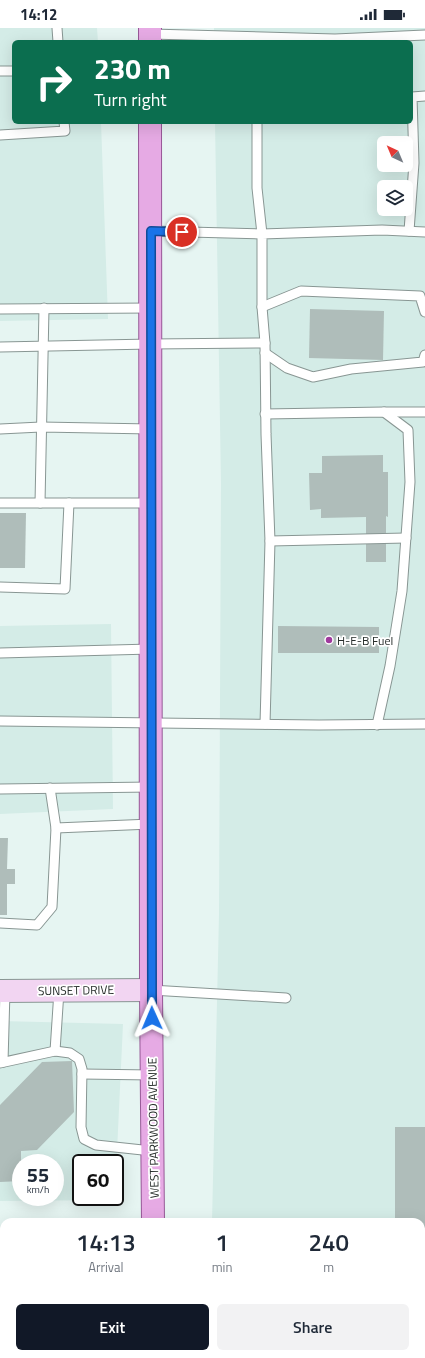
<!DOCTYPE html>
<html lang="en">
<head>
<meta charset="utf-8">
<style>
	:root { --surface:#fff; --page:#f2f2f3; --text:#1f2937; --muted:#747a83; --accent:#111827 }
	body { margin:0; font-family:"Titillium Web",sans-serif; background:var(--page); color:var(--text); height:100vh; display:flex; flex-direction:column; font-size:15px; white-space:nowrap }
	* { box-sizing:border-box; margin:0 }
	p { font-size:13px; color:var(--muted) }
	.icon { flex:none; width:22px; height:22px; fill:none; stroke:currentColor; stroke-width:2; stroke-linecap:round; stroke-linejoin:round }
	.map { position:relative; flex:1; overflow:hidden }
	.details { position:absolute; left:0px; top:1190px; width:425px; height:140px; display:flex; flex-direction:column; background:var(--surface); border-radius:12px 12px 0 0; box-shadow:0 4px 16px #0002 }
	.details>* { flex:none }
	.hud { position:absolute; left:12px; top:12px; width:401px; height:84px; border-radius:6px; box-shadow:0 4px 16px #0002; background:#0b6e4f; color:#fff; overflow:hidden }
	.needle { width:26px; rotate:316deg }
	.fabs { position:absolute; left:377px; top:108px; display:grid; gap:8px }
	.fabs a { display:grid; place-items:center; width:36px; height:36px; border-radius:6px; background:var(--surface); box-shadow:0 4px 16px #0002; font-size:20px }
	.speed { position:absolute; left:12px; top:1126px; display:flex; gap:8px; font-size:20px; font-weight:700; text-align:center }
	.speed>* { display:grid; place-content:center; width:52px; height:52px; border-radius:50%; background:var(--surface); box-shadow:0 4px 16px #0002; line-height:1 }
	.speed small { font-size:10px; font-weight:400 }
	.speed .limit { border:2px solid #111; border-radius:6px; background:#fff; color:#111 }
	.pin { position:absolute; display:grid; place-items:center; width:34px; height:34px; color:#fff; margin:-17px; border:2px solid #fff; border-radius:50%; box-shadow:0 1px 4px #0007 }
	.me { position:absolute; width:44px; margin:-22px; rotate:359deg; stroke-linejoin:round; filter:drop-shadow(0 0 3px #0008) }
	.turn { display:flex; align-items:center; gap:14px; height:84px; padding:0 16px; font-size:18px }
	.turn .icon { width:52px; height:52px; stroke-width:2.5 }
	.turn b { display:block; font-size:28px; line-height:34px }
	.eta { display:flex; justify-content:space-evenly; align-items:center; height:68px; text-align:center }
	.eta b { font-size:24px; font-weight:600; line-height:28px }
	.primary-button { display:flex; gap:8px; margin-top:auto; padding:8px 16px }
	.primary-button a { flex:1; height:46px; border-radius:6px; background:var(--accent); color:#fff; font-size:16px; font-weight:600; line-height:46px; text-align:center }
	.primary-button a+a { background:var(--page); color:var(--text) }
	.status { display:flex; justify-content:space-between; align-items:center; height:28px; padding:0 20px; background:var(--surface); direction:ltr }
	.status svg { height:11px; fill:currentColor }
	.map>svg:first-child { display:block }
	.built { fill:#d4ece7; fill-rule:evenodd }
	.building { fill:#afbdba }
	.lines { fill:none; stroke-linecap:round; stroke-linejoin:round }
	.lane-casing { stroke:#889693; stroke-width:11 }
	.secondary-casing { stroke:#889693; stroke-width:24 }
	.primary-casing { stroke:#975997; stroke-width:24 }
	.lane { stroke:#fff; stroke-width:9 }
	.secondary { stroke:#f2d5f2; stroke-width:22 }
	.primary { stroke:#e6aae4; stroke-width:22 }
	.route-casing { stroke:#114b97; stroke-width:10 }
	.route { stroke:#1a73e8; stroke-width:7 }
	.poi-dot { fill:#a03a9e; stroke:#fff; stroke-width:1.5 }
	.labels { text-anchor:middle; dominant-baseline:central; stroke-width:3.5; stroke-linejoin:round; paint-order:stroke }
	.poi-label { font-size:12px; fill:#252b29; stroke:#fff; text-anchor:start }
	.street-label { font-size:12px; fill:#252b29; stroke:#fff }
</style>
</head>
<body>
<div class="status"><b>14:12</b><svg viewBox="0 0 49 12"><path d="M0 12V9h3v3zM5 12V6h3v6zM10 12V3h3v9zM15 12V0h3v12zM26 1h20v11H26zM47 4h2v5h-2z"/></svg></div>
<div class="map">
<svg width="425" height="1330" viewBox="0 0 425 1330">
	<rect width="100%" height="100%" fill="#e6f5f2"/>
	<g class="built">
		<polygon points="0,0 97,0 98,14 14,14 14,94 101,94 108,291 0,293"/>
		<path d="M214,0H425V1330H209V1326H421V1194H212L219,886L221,455L215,94H411V14H214ZM384,115H406V137H384ZM384,159H406V181H384Z"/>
		<polygon points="111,596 113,781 0,786 0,598"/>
		<path d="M0,993L123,996L115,1166V1135H81V1169H115V1172L0,1173ZM21,1135H55V1169H21Z"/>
	</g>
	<g class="building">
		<polygon points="310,281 384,283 383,332 309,330"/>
		<polygon points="383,427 383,444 388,444 388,489 386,488 386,534 366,534 366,489 321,490 321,481 310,482 309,445 322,445 322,428"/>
		<polygon points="0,485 26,485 25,540 0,540"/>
		<polygon points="278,598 379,599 379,625 278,625"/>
		<polygon points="0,810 8,810 7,841 15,841 15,856 7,856 7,887 0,887"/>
		<polygon points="72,1033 74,1084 37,1122 21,1123 21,1153 0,1154 0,1077 42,1034"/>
		<polygon points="395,1099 425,1099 425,1330 395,1330 395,1326 421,1326 421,1194 395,1194"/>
	</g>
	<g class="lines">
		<defs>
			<g id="lane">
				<polyline points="57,0 58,14"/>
				<polyline points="150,6 335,11 425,7"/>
				<polyline points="0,43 14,43"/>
				<polyline points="0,107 65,103 64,94"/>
				<polyline points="151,203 262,206 257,160 257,94"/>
				<polyline points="409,203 414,135 412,69 425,68"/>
				<polyline points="262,279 301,263 420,268 425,284"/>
				<polyline points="0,281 151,280"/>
				<polyline points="0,319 151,316 265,315"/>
				<polyline points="265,325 287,340 313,349 351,341 423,334 425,327"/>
				<polyline points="384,384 425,384"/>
				<polyline points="265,386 384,384 408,402 410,454 402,563 390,638 377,697"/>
				<polyline points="0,401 41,399 151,401"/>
				<polyline points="0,475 69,475"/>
				<polyline points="40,475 44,280"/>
				<polyline points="270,513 406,510"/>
				<polyline points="0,559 65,561 69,475 151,475"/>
				<polyline points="0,625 151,621"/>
				<polyline points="0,693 319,697 425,696"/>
				<polyline points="265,696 270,513 266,406 265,315 262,279 262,206 382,202 425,204"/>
				<polyline points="0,761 151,759"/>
				<polyline points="56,800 151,796"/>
				<polyline points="0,895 37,897 52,879 56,800 50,760"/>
				<polyline points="151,962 286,970"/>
				<polyline points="55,1023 59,963"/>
				<polyline points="3,1034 5,963"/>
				<polyline points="0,1035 55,1023 70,1025 79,1031 82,1041 81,1099 84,1111 96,1117 152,1123"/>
				<polyline points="82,1046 152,1047"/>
			</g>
			<polyline id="secondary" points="0,963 151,962"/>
			<g id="primary">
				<polyline points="150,0 150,14"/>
				<polyline points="150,94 151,962 153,1194"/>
				<polyline points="155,1326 155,1330"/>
			</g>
		</defs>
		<use href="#lane" class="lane-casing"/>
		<use href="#secondary" class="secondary-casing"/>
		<use href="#primary" class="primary-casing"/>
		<use href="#lane" class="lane"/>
		<use href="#secondary" class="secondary"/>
		<use href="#primary" class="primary"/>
	</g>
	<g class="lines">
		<defs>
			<polyline id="route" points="152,990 151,203 182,204"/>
		</defs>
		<use href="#route" class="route-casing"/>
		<use href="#route" class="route"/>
	</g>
	<circle class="poi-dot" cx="329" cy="612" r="4"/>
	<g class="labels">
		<g class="poi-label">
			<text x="337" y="612">H-E-B Fuel</text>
		</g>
		<g class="street-label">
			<text transform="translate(76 962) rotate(-1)">SUNSET DRIVE</text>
			<text transform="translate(153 1100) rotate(-91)">WEST PARKWOOD AVENUE</text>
		</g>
	</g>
</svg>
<div class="fabs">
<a><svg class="needle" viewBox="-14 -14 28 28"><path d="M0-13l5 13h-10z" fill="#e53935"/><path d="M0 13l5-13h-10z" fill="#747a83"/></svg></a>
<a><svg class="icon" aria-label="layers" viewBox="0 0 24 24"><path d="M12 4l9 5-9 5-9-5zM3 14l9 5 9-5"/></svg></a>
</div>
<div class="speed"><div>55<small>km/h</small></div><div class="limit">60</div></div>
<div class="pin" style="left:182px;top:204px;background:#d93025"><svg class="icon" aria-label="arrive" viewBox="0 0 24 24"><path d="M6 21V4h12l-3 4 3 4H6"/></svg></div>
<svg class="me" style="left:152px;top:990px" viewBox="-20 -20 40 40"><path d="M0-17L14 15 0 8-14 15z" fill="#1a73e8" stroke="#fff" stroke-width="4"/></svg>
<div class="hud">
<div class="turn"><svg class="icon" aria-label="right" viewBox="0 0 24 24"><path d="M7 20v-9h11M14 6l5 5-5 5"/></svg><div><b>230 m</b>Turn right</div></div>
</div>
<section class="details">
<div class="eta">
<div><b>14:13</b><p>Arrival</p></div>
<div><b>1</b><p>min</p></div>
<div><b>240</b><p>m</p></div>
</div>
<div class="primary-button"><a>Exit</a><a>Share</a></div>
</section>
</div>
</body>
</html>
